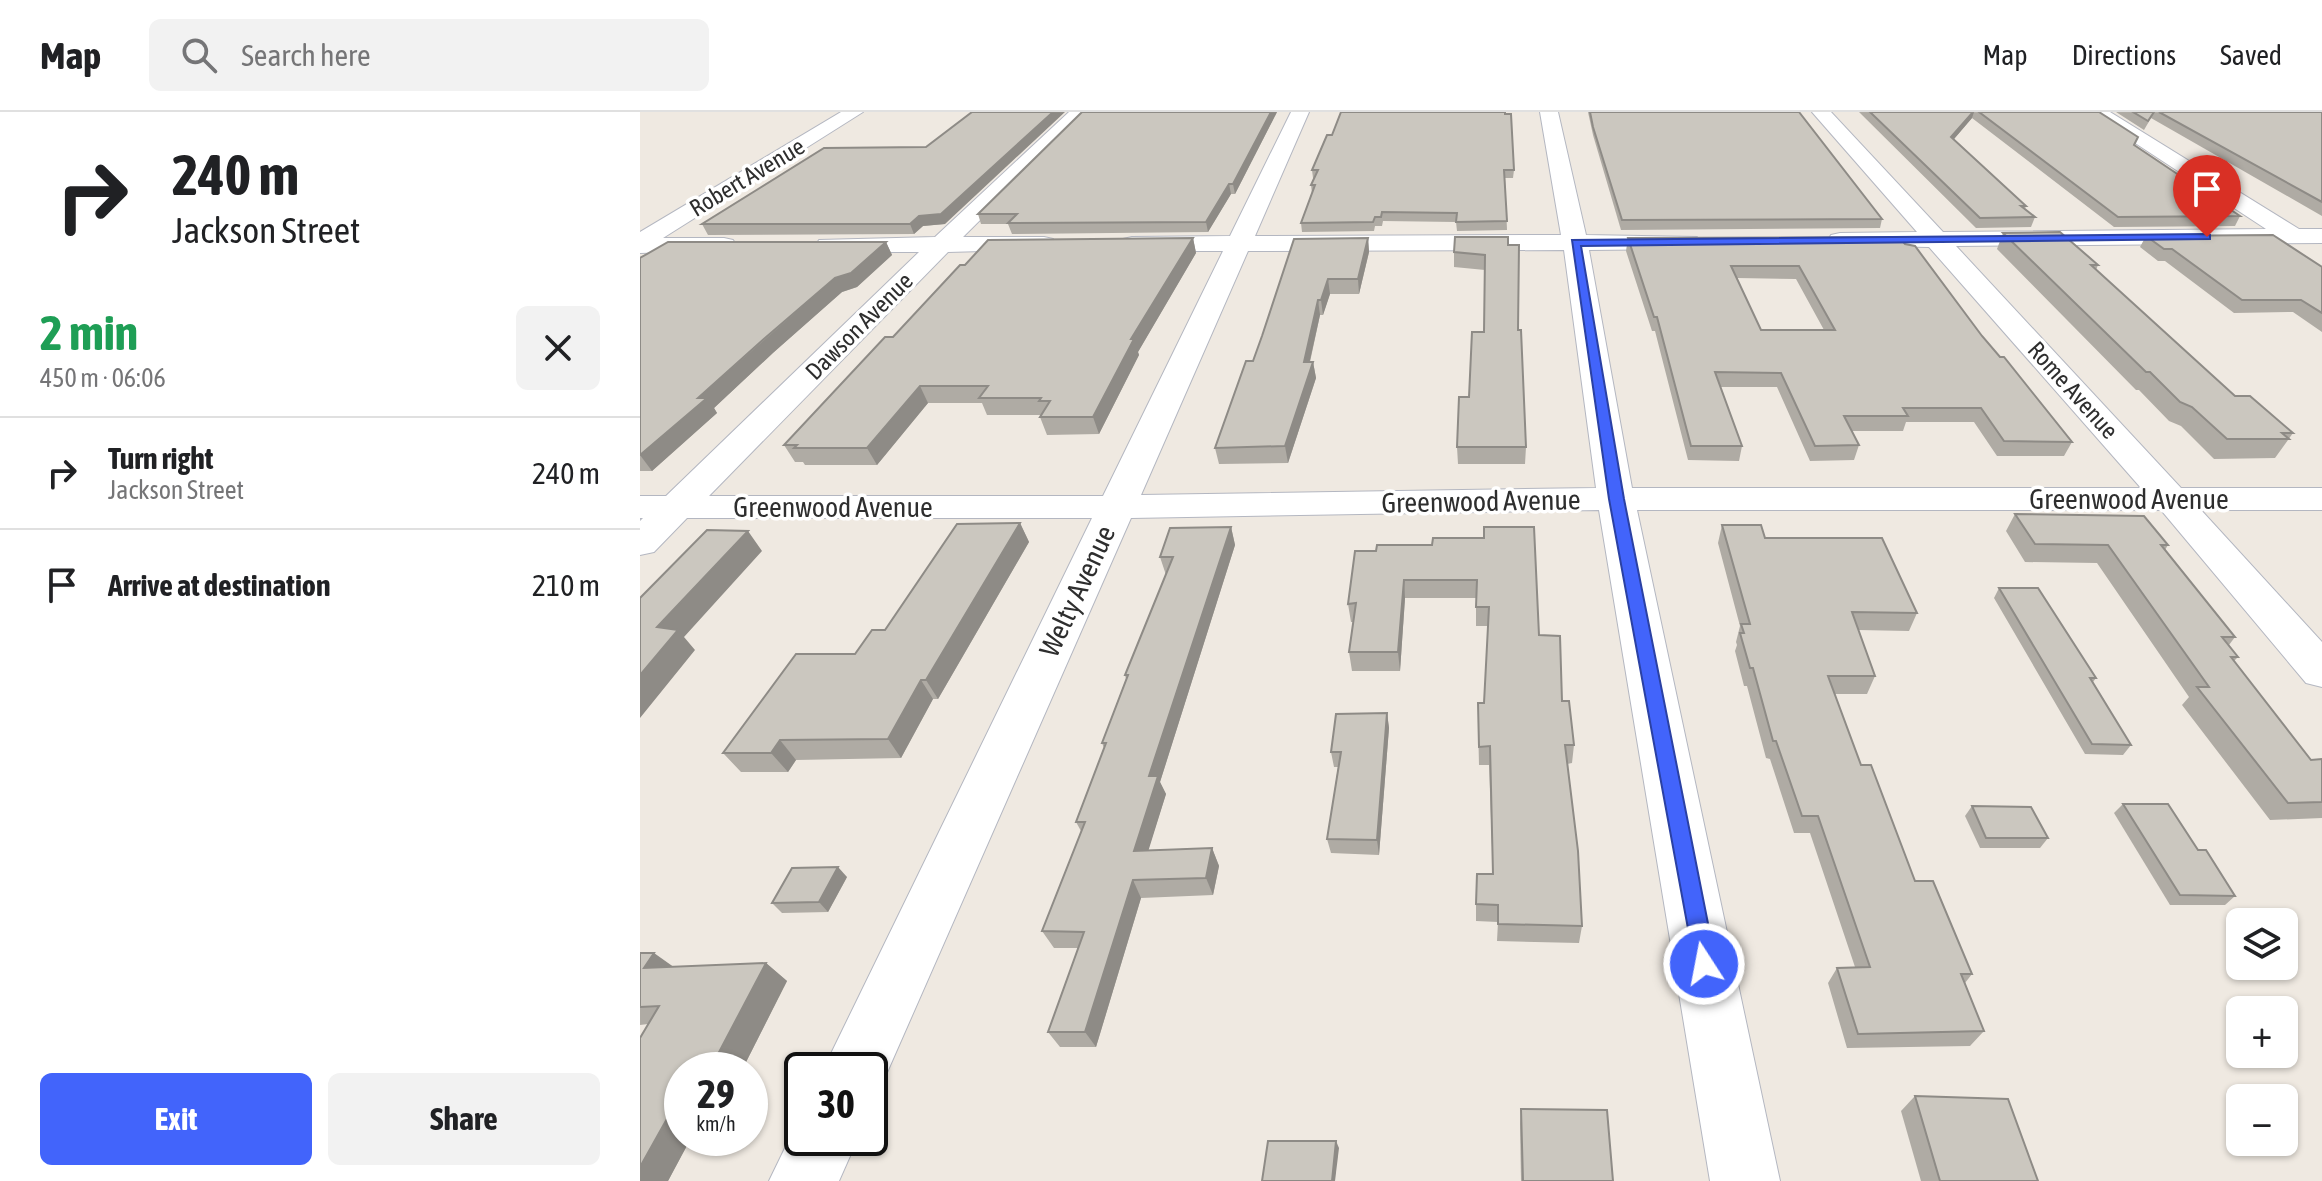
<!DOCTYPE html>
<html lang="en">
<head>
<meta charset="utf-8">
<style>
	:root { --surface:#fff; --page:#f2f2f2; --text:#202124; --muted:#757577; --line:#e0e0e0; --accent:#4264fb }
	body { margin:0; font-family:"Asap Condensed",sans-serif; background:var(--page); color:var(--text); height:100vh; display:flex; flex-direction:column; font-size:30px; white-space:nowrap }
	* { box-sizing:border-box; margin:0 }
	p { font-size:26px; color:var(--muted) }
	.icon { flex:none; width:44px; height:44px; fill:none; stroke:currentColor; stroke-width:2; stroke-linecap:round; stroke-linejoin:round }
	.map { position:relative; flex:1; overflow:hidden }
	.details { display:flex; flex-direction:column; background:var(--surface); width:640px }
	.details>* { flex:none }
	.banner { background:#fff; color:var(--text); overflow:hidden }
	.controls { position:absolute; left:1586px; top:796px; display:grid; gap:16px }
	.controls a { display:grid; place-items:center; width:72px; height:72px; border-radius:12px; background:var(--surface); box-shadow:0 2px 6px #0004; font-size:40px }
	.speed { position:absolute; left:24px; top:940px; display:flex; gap:16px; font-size:40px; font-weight:700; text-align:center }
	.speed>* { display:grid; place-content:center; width:104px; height:104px; border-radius:50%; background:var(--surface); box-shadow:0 2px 6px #0004; line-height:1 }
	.speed small { font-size:20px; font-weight:400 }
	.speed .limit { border:4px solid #111; border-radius:12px; background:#fff; color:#111 }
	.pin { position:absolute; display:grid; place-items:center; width:68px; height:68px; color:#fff; margin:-82px -34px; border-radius:50% 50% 50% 0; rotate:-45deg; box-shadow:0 0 8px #0007 }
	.pin .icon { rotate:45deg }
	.me { position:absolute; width:88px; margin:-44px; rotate:349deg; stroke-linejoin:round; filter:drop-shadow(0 0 6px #0008) }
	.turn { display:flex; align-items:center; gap:28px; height:168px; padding:0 40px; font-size:36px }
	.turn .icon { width:104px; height:104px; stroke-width:2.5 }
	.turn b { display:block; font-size:56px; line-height:68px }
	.round { display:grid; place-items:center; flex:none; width:84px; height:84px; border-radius:12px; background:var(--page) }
	.summary { display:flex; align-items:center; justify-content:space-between; height:136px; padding:0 40px }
	h1 { font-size:48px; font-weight:700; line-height:60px; color:#1e9e55 }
	.cta { display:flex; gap:16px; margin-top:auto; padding:16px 40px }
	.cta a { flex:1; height:92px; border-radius:12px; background:var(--accent); color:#fff; font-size:32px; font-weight:700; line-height:92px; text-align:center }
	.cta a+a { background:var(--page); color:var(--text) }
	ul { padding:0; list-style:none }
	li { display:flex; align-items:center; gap:24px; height:112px; padding:0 40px; border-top:2px solid var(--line) }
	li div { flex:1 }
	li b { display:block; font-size:30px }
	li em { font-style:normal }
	header { display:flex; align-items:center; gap:48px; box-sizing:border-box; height:112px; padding:0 40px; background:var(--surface); border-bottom:2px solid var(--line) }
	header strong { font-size:38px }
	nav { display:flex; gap:44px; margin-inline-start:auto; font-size:28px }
	.search { width:560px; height:72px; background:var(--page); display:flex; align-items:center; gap:20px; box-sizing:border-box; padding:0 28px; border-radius:12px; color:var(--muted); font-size:30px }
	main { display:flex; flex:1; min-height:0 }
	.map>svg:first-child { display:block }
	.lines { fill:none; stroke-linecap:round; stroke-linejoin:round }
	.minor-casing { stroke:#b4b7c1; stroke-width:2 }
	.minor { fill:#fff; fill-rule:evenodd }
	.wall { fill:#afaba4; fill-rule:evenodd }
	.shaded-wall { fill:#8e8b86 }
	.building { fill:#cbc7bf; stroke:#8e8b86; stroke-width:2; fill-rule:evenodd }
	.route { fill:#4264fb; stroke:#2b41a3; stroke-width:2 }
	.labels { text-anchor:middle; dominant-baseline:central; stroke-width:7; stroke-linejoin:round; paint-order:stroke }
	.far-street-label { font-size:24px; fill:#2e2e2e; stroke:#fff }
	.street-label { font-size:28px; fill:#2e2e2e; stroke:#fff }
</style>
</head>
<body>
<header>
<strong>Map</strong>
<div class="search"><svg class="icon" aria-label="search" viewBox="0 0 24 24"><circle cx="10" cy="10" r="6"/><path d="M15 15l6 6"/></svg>Search here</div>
<nav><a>Map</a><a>Directions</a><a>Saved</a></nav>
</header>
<main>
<section class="details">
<div class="banner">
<div class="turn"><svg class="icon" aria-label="right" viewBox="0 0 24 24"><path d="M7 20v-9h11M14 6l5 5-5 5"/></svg><div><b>240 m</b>Jackson Street</div></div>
</div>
<div class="summary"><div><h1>2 min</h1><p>450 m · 06:06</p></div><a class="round"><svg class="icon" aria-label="close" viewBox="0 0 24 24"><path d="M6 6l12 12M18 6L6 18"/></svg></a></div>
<ul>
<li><svg class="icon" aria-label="right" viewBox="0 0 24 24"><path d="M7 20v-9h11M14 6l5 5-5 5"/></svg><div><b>Turn right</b><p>Jackson Street</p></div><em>240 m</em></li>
<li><svg class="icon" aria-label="arrive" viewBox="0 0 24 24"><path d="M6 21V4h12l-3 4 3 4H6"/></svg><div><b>Arrive at destination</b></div><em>210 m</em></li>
</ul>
<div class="cta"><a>Exit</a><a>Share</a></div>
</section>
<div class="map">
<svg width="1682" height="1069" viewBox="0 0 1682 1069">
	<rect width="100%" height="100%" fill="#efe9e1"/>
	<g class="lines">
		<defs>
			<g id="minor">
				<polygon points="201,0 223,0 23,126 84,126 93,128 96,133 93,138 0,141 0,120"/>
				<path d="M429,0H449L323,125H404L413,127L416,132L413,137L308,140L69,384H463L583,139H492L483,137L480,132L483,127L492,125L590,124L651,0H669L615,124L921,123L900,0H918L946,123L1057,125L1060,130L1057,135L1048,137L949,138L992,376H1501L1289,135L1191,133L1188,128L1191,123L1200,121L1277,120L1172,0H1191L1303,120L1626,117L1448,0H1470L1659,117H1682V131L1316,134L1541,376H1682V398H1561L1682,530V575L1666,571L1521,398H997L1140,1069H1070L959,398L491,406L238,981L230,984V958H183L452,406H47L14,440L0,443V409L3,406H0V384H26L279,140H188L179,138L176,133L179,128L295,125ZM924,138L956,376L501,383L608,139Z"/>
				<polygon points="162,1001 162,1026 218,1026 199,1069 129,1069"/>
			</g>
		</defs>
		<use href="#minor" class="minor-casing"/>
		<use href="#minor" class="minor"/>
	</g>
	<g class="wall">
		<polygon points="637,0 595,82 591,82 568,120 372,122 368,112 341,112 338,102"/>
		<polygon points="948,0 1159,0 1242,107 1240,116 981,118 953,23"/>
		<polygon points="1219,0 1459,0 1495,33 1600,104 1595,114 1474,115 1332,6 1314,27 1386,94 1385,97 1395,105 1391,115 1336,116"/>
		<polygon points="1476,0 1682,0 1682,104 1511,6 1504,18"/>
		<polygon points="672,58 874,58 873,66 865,66 867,118 817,119 816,110 743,109 742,114 735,114 734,119 662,120 661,111 672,81 671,73 674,66 673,66"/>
		<polygon points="62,112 305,112 283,114 274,122 68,123"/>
		<polygon points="1363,121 1458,153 1456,158 1595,284 1653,321 1635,346 1574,347 1541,314 1529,309 1499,278 1496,278 1357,137"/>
		<polygon points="1506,124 1682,155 1682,220 1653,200 1594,201 1525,149 1518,149 1500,135"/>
		<polygon points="868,125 878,218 886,335 885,352 818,352 817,335 844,220 845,158 814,155 814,140"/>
		<path d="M1259,125L1432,330L1424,344H1357L1334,310H1266L1263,319H1212L1219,333L1214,348L1170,349L1137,275H1080L1102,334L1099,349L1048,348L1015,219H1012L986,139L988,126ZM1097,166L1156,167L1184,218H1121Z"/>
		<polygon points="553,126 556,141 498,240 499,243 459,322 407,323 400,305 401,303 347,303 342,291 288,291 237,353 165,353 163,350 155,350 144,333 253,225"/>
		<polygon points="728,126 729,140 719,182 690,182 683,203 680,203 670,250 673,250 676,266 648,351 579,352 575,336 613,249 622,224"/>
		<polygon points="246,130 252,143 217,175 202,180 134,240 74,296 77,301 12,359 0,359 0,146"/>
		<polygon points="1375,402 1528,433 1525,438 1595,525 1589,533 1598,545 1594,549 1671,648 1682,647 1682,706 1630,708 1542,593 1549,585 1457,451 1385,450 1366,419"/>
		<polygon points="380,411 389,430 298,587 293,587 261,646 156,648 148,660 101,660 83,641 215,542"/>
		<polygon points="1082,413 1125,426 1277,501 1269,519 1218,518 1235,564 1227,582 1194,582 1221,653 1275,769 1332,862 1325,871 1344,919 1330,934 1207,936 1188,871 1197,856 1215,855 1170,721 1154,721 1130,647 1126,646 1107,574 1104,574 1095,539 1097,533 1096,530 1100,514 1078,431"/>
		<polygon points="591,415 595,433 520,670 526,682 508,738 572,736 579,754 573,783 501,786 456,935 420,935 408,920 438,836 414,836 402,819 441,719 436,710 464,636 462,631 486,567 485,563 526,463 520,445"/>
		<polygon points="793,426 899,523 922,589 934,633 932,651 927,652 942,814 939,831 857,829 858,810 836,809 836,792 853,762 849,653 839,653 838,610 844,591 848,514 836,514 836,486 765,486 760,559 712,559 709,540 713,510 711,510 708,492 736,439 792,433"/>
		<polygon points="1359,476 1456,566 1453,570 1491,633 1483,643 1445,642 1354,486"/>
		<polygon points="747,601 749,616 739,743 691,741 687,727 698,655 694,655 691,640"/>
		<polygon points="1483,692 1558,738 1595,784 1585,793 1530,793 1474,701"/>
		<polygon points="1332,694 1408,726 1400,736 1340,736 1325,704"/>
		<polygon points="207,765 188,800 142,801 132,791"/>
		<polygon points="0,841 33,855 126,851 147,869 102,958 42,958 51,1026 28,1069 0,1069 8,912 0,913"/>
		<polygon points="1275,984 1398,1069 1281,1069 1261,999"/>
		<polygon points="881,997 973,1069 881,1069 880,1012"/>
	</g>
	<g class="shaded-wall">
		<polygon points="413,0 425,0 305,112 283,114 274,122 270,112 279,104"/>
		<polygon points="631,0 637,0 595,82 593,72"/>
		<polygon points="1333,0 1334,0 1332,6 1308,34 1311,25"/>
		<polygon points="589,72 591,82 568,120 566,110"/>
		<polygon points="553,126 556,141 498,240 499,243 459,322 453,305 491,227"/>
		<polygon points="728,126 729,140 719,182 718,167"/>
		<polygon points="246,130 252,143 217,175 202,180 134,240 74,296 77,301 12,359 0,343 58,286 195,166"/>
		<polygon points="688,167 690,182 683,203 681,188"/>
		<polygon points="678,188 680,203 666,266 664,250"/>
		<polygon points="673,250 676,266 648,351 645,334"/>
		<polygon points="280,274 288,291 237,353 227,336"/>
		<polygon points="380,411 389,430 298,587 286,568"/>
		<polygon points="591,415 595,433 520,670 526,682 503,756 494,739 509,664"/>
		<polygon points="108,419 122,439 44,525 55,538 0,606 0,563 17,515"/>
		<polygon points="764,468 765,486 760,559 758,540"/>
		<polygon points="281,568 293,587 261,646 248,627"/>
		<polygon points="747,601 749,616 739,743 737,728"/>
		<polygon points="140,628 156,648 148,660 131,641"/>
		<polygon points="572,736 579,754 573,783 566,766"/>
		<polygon points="198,755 207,765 188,800 179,790"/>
		<polygon points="493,768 501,786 456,935 445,920"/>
		<polygon points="14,841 38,858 4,856"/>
		<polygon points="126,851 147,869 102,958 97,958 77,944"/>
		<polygon points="61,945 81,958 54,958"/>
		<polygon points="42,980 42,1026 51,1026 28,1069 0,1069 0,1055"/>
		<polygon points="696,1029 699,1036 695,1069 692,1069"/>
	</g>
	<g class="building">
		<polygon points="332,0 413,0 301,102 279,104 270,112 62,112 184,36 286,35"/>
		<polygon points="442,0 631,0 593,72 589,72 566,110 368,111 377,102 338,102"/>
		<polygon points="701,0 865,0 865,2 871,2 874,58 864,58 867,109 816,110 817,101 742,100 741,105 735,105 733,110 661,111 675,73 671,73 678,58 672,58 687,23 692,23"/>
		<polygon points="950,0 1159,0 1242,107 982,108 953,15"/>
		<polygon points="1230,0 1333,0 1311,25 1386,94 1381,94 1395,105 1340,106"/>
		<polygon points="1339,0 1459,0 1498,25 1494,33 1600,104 1478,105"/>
		<polygon points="1493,0 1514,0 1508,9"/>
		<polygon points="1519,0 1682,0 1682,90"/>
		<polygon points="1420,120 1458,153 1451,153 1595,284 1610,284 1653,321 1642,321 1649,327 1587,327 1552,295 1540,290 1510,260 1506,260 1363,121"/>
		<polygon points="1633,123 1682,155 1682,201 1661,188 1602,188 1532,137 1524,137 1506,124"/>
		<polygon points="815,125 868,125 868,133 879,133 878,218 881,218 886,335 817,335 819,285 829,285 832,220 844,220 845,143 814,140"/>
		<path d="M1259,125L1265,132L1275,134L1342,224L1360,245H1364L1432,330L1364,329L1341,296H1263L1268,304H1204L1219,333L1175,334L1141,261L1075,260L1102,334H1051L1017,205H1014L988,126ZM1091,154H1159L1195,218H1121Z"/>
		<polygon points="553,126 491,227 494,227 453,305 400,305 410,289 399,289 401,286 339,286 348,274 280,274 227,336 154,336 157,333 144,333 245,225 253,225 320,153 325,153 348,128"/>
		<polygon points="728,126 718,167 688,167 681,188 678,188 664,250 673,250 645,334 575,336 606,249 613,249 622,224 654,127"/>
		<polygon points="28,130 246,130 211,161 195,166 125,226 58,286 67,286 0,343 0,146"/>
		<polygon points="1375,402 1504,404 1528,433 1521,433 1595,525 1582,525 1598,545 1591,545 1671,648 1682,647 1682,690 1648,691 1557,575 1569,575 1468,433 1395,432"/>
		<polygon points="380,411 286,568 281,568 248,627 140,628 131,641 83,641 156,542 215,542 232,518 245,518 317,412"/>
		<polygon points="1082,413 1121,413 1125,426 1242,426 1277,501 1212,500 1235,564 1188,564 1221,653 1231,653 1275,769 1293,769 1332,862 1321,862 1344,919 1218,922 1197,856 1230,855 1178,704 1162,704 1136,629 1133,629 1113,556 1110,556 1100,521 1104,521 1101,512 1110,512"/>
		<polygon points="591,415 509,664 518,664 494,739 572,736 566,766 493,768 445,920 408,920 444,820 402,819 445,710 436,710 466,631 462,631 488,563 485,563 533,445 520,445 530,416"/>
		<polygon points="844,415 894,415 899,523 920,524 922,589 929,589 934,633 925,633 938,739 942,814 858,812 858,793 836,792 837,762 853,762 850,634 839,635 838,591 844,591 849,495 836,495 837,468 764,468 758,540 709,540 716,491 708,492 715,439 736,439 737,433 792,433 793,426 844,426"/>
		<polygon points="67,418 108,419 17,515 38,518 0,563 0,486"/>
		<polygon points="1359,476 1398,476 1456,566 1450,566 1491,633 1452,632"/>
		<polygon points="747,601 737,728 687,727 701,640 691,640 696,602"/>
		<polygon points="1483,692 1528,692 1558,738 1566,738 1595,784 1540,783"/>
		<polygon points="1332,694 1391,695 1408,726 1346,726"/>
		<polygon points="198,755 179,790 132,791 152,756"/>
		<polygon points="0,841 14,841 4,856 126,851 77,944 61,945 54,958 42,958 42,980 0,1055 0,926 19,894 0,895"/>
		<polygon points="1275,984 1368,987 1398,1069 1300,1069"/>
		<polygon points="881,997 967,998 973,1069 883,1069"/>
		<polygon points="628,1029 696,1029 692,1069 622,1069"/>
	</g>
	<polygon class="route" points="1567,122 1570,123 1570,127 941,134 984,387 1076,852 1073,860 1064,864 1056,860 969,387 932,128"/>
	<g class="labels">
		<g class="far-street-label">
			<text transform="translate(107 65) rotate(-31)">Robert Avenue</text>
			<text transform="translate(219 214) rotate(-45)">Dawson Avenue</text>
			<text transform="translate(1433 278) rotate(48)">Rome Avenue</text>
		</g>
		<g class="street-label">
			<text x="1489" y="387">Greenwood Avenue</text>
			<text transform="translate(841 389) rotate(-1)">Greenwood Avenue</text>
			<text x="193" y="395">Greenwood Avenue</text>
			<text transform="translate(437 479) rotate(-65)">Welty Avenue</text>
		</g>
	</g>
</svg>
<div class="controls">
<a><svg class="icon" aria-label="layers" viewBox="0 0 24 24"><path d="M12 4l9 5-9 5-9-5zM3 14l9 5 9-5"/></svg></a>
<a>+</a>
<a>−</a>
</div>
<div class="speed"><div>29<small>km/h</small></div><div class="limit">30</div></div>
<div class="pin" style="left:1567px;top:125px;background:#d93025"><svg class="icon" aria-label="arrive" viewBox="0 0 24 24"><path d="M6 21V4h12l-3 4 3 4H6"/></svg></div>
<svg class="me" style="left:1064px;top:852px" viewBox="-20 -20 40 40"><circle r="17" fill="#4264fb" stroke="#fff" stroke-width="3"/><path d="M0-11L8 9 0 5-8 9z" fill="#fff"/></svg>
</div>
</main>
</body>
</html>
